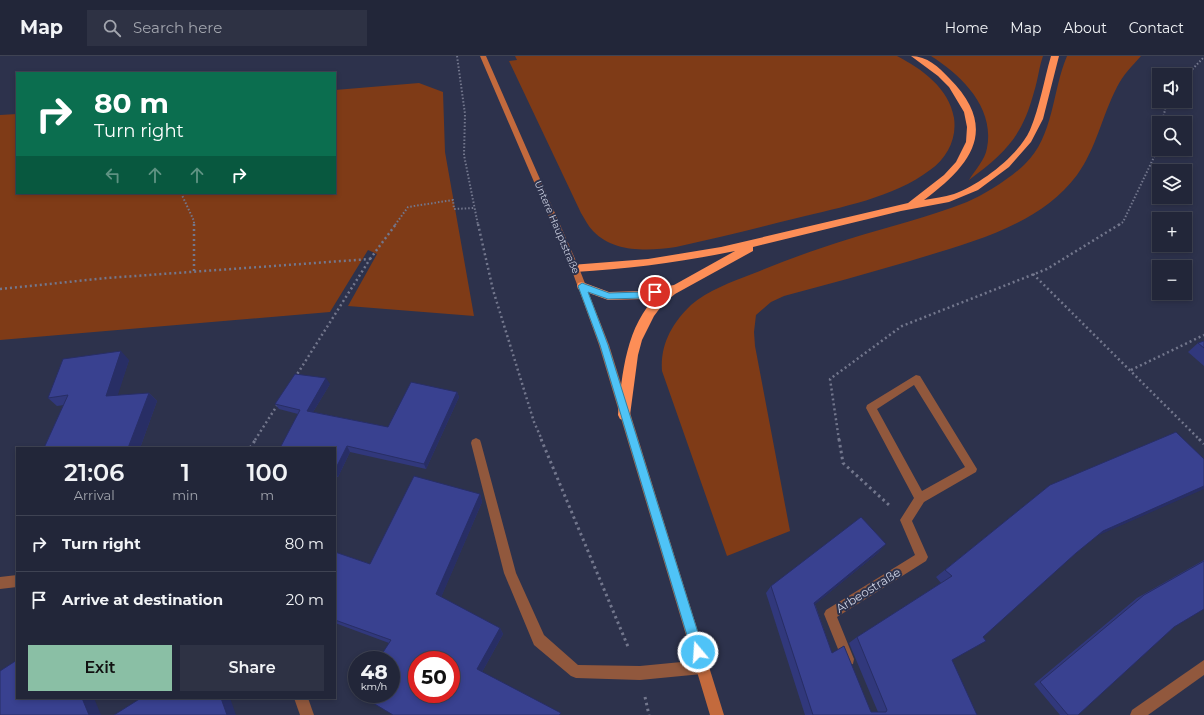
<!DOCTYPE html>
<html lang="en">
<head>
<meta charset="utf-8">
<style>
	:root { --surface:#222639; --page:#2e3244; --text:#f1f3f6; --muted:#a2a5ae; --line:#3f4353; --accent:#8abfa5 }
	body { margin:0; font-family:Montserrat,sans-serif; background:var(--page); color:var(--text); height:100vh; display:flex; flex-direction:column; font-size:15px; white-space:nowrap }
	* { box-sizing:border-box; margin:0 }
	p { font-size:13px; color:var(--muted) }
	.icon { flex:none; width:22px; height:22px; fill:none; stroke:currentColor; stroke-width:2; stroke-linecap:round; stroke-linejoin:round }
	.map { position:relative; flex:1; overflow:hidden }
	.drawer { position:absolute; left:16px; top:391px; width:320px; height:252px; display:flex; flex-direction:column; background:var(--surface); border-radius:0px; box-shadow:0 2px 6px #0003,0 0 0 1px var(--line) }
	.drawer>* { flex:none }
	.guide { position:absolute; left:16px; top:16px; width:320px; height:122px; border-radius:0px; box-shadow:0 2px 6px #0003,0 0 0 1px var(--line); background:#0b6e4f; color:#fff; overflow:hidden }
	.buttons { position:absolute; left:1152px; top:12px; display:grid; gap:8px }
	.buttons a { display:grid; place-items:center; width:40px; height:40px; border-radius:0px; background:var(--surface); box-shadow:0 2px 6px #0003,0 0 0 1px var(--line); font-size:20px }
	.speed { position:absolute; left:348px; top:595px; display:flex; gap:8px; font-size:20px; font-weight:700; text-align:center }
	.speed>* { display:grid; place-content:center; width:52px; height:52px; border-radius:50%; background:var(--surface); box-shadow:0 2px 6px #0003,0 0 0 1px var(--line); line-height:1 }
	.speed small { font-size:10px; font-weight:400 }
	.speed .limit { border:6px solid #d22; background:#fff; color:#111 }
	.pin { position:absolute; display:grid; place-items:center; width:34px; height:34px; color:#fff; margin:-17px; border:2px solid #fff; border-radius:50%; box-shadow:0 1px 4px #0007 }
	.me { position:absolute; width:44px; margin:-22px; rotate:342deg; stroke-linejoin:round; filter:drop-shadow(0 0 3px #0008) }
	.turn { display:flex; align-items:center; gap:14px; height:84px; padding:0 12px; font-size:18px }
	.turn .icon { width:52px; height:52px; stroke-width:2.5 }
	.turn b { display:block; font-size:28px; line-height:34px }
	.lanes { display:flex; align-items:center; height:38px; padding:0 12px; background:#0003; justify-content:center; gap:20px; direction:ltr }
	.lanes .off { opacity:.35 }
	.eta { display:flex; justify-content:space-evenly; align-items:center; height:68px; text-align:center }
	.eta b { font-size:24px; font-weight:600; line-height:28px }
	.primary-button { display:flex; gap:8px; margin-top:auto; padding:8px 12px }
	.primary-button a { flex:1; height:46px; border-radius:0px; background:var(--accent); color:#111; font-size:16px; font-weight:600; line-height:46px; text-align:center }
	.primary-button a+a { background:var(--page); color:var(--text) }
	ul { padding:0; list-style:none }
	li { display:flex; align-items:center; gap:12px; height:56px; padding:0 12px; border-top:1px solid var(--line) }
	li div { flex:1 }
	li b { display:block; font-size:15px }
	li em { font-style:normal }
	header { display:flex; align-items:center; gap:24px; box-sizing:border-box; height:56px; padding:0 20px; background:var(--surface); border-bottom:1px solid var(--line) }
	header strong { font-size:19px }
	nav { display:flex; gap:22px; margin-inline-start:auto; font-size:14px }
	.search { width:280px; height:36px; background:var(--page); display:flex; align-items:center; gap:10px; box-sizing:border-box; padding:0 14px; border-radius:0px; color:var(--muted); font-size:15px }
	.map>svg:first-child { display:block }
	.green { fill:#7f3b17 }
	.lines { fill:none; stroke-linecap:round; stroke-linejoin:round }
	.path-far2 { stroke:#73778d; stroke-width:2; stroke-dasharray:1.5 2; stroke-linecap:butt }
	.path-far1 { stroke:#73778d; stroke-width:2.5; stroke-dasharray:2 3; stroke-linecap:butt }
	.path { stroke:#73778d; stroke-width:3; stroke-dasharray:2.5 3.5; stroke-linecap:butt }
	.lane { fill:#91583d; fill-rule:evenodd }
	.street { fill:#91583d; fill-rule:evenodd }
	.secondary { fill:#c36a3d; fill-rule:evenodd }
	.highway { fill:#fd8e57; fill-rule:evenodd }
	.wall { fill:#31387c }
	.shaded-wall { fill:#282e65 }
	.building { fill:#394190; stroke:#282e65; fill-rule:evenodd }
	.route { fill:#4fc3f7; stroke:#337fa1 }
	.labels { text-anchor:middle; dominant-baseline:central; stroke-width:4; stroke-linejoin:round; paint-order:stroke }
	.street-label { font-size:10px; fill:#cdd1e2; stroke:#2d324c }
	.near-street-label { font-size:12px; fill:#cdd1e2; stroke:#2d324c }
</style>
</head>
<body>
<header>
<strong>Map</strong>
<div class="search"><svg class="icon" aria-label="search" viewBox="0 0 24 24"><circle cx="10" cy="10" r="6"/><path d="M15 15l6 6"/></svg>Search here</div>
<nav><a>Home</a><a>Map</a><a>About</a><a>Contact</a></nav>
</header>
<div class="map">
<svg width="1204" height="659" viewBox="0 0 1204 659">
	<rect width="100%" height="100%" fill="#2d324c"/>
	<g class="green">
		<path d="M515,0H897C922,13 949,32 954,62C957,83 947,102 930,114C893,142 841,151 797,162C757,172 716,182 676,191C649,195 614,197 593,175C588,170 585,163 581,157L509,5L517,4Z"/>
		<path d="M931,0H1043C1039,11 1038,24 1034,36C1022,81 1005,97 969,124C975,114 985,104 987,92C995,51 961,19 931,0Z"/>
		<path d="M1067,0H1141C1132,10 1123,19 1117,31C1102,60 1096,93 1077,119C1038,171 968,187 910,205C868,217 826,229 784,240L771,246L756,259L754,276L755,290L790,475L727,500L662,315C660,289 672,267 691,249C708,234 732,226 752,218C784,205 816,193 849,183C888,171 928,161 967,146C984,139 1011,122 1025,108C1054,80 1052,35 1067,0Z"/>
		<polygon points="419,27 443,36 445,96 474,260 348,250 377,198 368,194 330,256 0,284 0,59 17,58 17,137 335,137 335,34"/>
	</g>
	<g class="lines">
		<g class="path-far2">
			<polyline points="457,0 465,58 464,99 478,169"/>
			<polyline points="1185,21 1204,1"/>
			<polyline points="1162,67 1167,45"/>
			<polyline points="181,137 194,165 194,169"/>
			<polyline points="395,169 408,151 453,144 454,153 474,152"/>
			<polyline points="1119,169 1123,166 1155,99 1159,82"/>
		</g>
		<g class="path-far1">
			<polyline points="194,168 194,216"/>
			<polyline points="478,168 493,234 534,366 542,384"/>
			<polyline points="370,203 396,168"/>
			<polyline points="1033,218 1200,384"/>
			<polyline points="0,233 107,222 370,203 296,320"/>
			<polyline points="1131,314 1204,279"/>
			<polyline points="255,384 278,348"/>
			<polyline points="839,384 830,323 902,270 1047,213 1120,168"/>
		</g>
		<g class="path">
			<polyline points="541,383 629,593"/>
			<polyline points="839,383 843,407 889,449"/>
			<polyline points="1199,383 1204,388"/>
			<polyline points="250,392 256,383"/>
			<polyline points="645,641 649,659"/>
		</g>
		<polygon class="lane" points="476,382 480,384 481,387 516,517 544,579 578,609 640,610 702,604 707,606 709,611 707,616 702,618 640,624 576,622 571,620 534,589 504,517 471,387 472,384"/>
		<g class="street">
			<path d="M916,319L920,320L977,413L976,416L924,446L912,465L928,501L926,505L837,561L854,603L853,608L848,609L843,608L842,603L824,558L826,554L915,499L900,464L914,442L866,352L867,349ZM914,329L965,411L922,435L877,353Z"/>
			<polygon points="17,519 17,531 0,533 0,521"/>
			<polygon points="1204,604 1204,619 1148,659 1130,659 1132,654"/>
			<polygon points="294,642 308,642 314,659 300,659"/>
		</g>
		<polygon class="secondary" points="480,0 486,0 579,212 609,289 724,659 710,659 599,289 571,212"/>
		<path class="highway" d="M911,0C927,0 939,11 949,22C1000,73 971,109 924,144C934,142 944,141 954,138C981,128 1018,100 1030,74C1040,50 1044,24 1051,0H1059L1043,63L1031,86L1009,111L978,134L949,146L901,155L753,191V195L675,238L663,248L654,260L642,284L638,299L630,359L628,363L624,364L620,363L618,359C622,318 626,269 658,239L643,243L608,244L578,233L577,230L578,227L582,226L609,236L643,235L674,229L735,195C682,206 629,213 575,216L571,215L570,212L571,209L648,203L721,191L908,147L944,119L956,106L966,86L967,71L964,56L949,31L938,20Z"/>
	</g>
	<g class="wall">
		<polygon points="1204,285 1204,310 1188,296 1198,287"/>
		<polygon points="129,304 117,340 149,337 157,345 140,392 44,392 64,349 57,350 48,342"/>
		<polygon points="330,328 313,356 388,371 457,336 459,341 426,413 350,396 338,421 335,420 335,392 298,358 279,353 275,348"/>
		<polygon points="1050,429 1096,480 1076,497 952,604 977,659 805,659 766,537 771,530 879,496 815,548 832,597 871,656 878,656 849,587 857,581 941,527 936,521"/>
		<polygon points="480,438 482,446 441,541 500,572 503,578 482,616 389,587 335,567 335,496 370,508"/>
		<polygon points="1204,504 1204,553 1174,571 1078,659 1060,659 1034,628 1137,542"/>
	</g>
	<g class="shaded-wall">
		<polygon points="121,295 129,304 115,348 106,340"/>
		<polygon points="326,322 330,328 310,361 307,355"/>
		<polygon points="457,336 459,341 426,413 424,408"/>
		<polygon points="149,337 157,345 140,392 128,392"/>
		<polygon points="347,390 350,396 338,421 335,416 335,414"/>
		<polygon points="1204,430 1204,433 1090,483 1103,475"/>
		<polygon points="480,438 482,446 440,544 436,538"/>
		<polygon points="886,488 879,496 808,554 814,547"/>
		<polygon points="500,572 503,578 481,618 477,613"/>
		<polygon points="82,642 94,642 101,659 89,659"/>
		<polygon points="221,642 230,642 236,659 227,659"/>
	</g>
	<g class="building">
		<polygon points="1204,285 1204,292 1198,287"/>
		<polygon points="121,295 106,340 149,337 128,392 44,392 68,339 48,342 63,303"/>
		<polygon points="295,318 326,322 307,355 388,371 411,326 457,336 424,408 347,390 335,414 335,392 280,392 300,354 275,348"/>
		<polygon points="1176,376 1204,403 1204,430 1103,475 1076,497 983,581 986,585 952,604 977,659 813,659 771,530 861,461 886,488 814,547 832,597 844,590 871,656 886,656 887,654 857,581 952,520 945,514 1050,429"/>
		<path d="M414,420L480,438L436,538L500,572L477,613L561,657L559,659H393L358,638H391V604H378L391,584L335,564V496L370,508ZM417,604H451V638H417Z"/>
		<polygon points="1204,505 1204,553 1174,571 1078,659 1068,659 1040,626 1144,539"/>
		<polygon points="17,604 17,642 82,642 89,659 0,659 0,615"/>
		<polygon points="141,642 221,642 227,659 114,659"/>
	</g>
	<polygon class="route" points="582,227 609,237 643,236 655,233 659,236 658,238 643,242 608,243 588,236 608,289 704,596 702,600 698,602 694,600 692,596 600,289 578,230"/>
	<g class="labels">
		<g class="street-label">
			<text transform="translate(557 171) rotate(67)">Untere Hauptstraße</text>
		</g>
		<g class="near-street-label">
			<text transform="translate(868 534) rotate(-32)">Arbeostraße</text>
		</g>
	</g>
</svg>
<div class="buttons">
<a><svg class="icon" aria-label="sound" viewBox="0 0 24 24"><path d="M4 9h4l5-4v14l-5-4H4zM17 9q2 3 0 6"/></svg></a>
<a><svg class="icon" aria-label="search" viewBox="0 0 24 24"><circle cx="10" cy="10" r="6"/><path d="M15 15l6 6"/></svg></a>
<a><svg class="icon" aria-label="layers" viewBox="0 0 24 24"><path d="M12 4l9 5-9 5-9-5zM3 14l9 5 9-5"/></svg></a>
<a>+</a>
<a>−</a>
</div>
<div class="speed"><div>48<small>km/h</small></div><div class="limit">50</div></div>
<div class="pin" style="left:655px;top:236px;background:#d93025"><svg class="icon" aria-label="arrive" viewBox="0 0 24 24"><path d="M6 21V4h12l-3 4 3 4H6"/></svg></div>
<svg class="me" style="left:698px;top:596px" viewBox="-20 -20 40 40"><circle r="17" fill="#4fc3f7" stroke="#fff" stroke-width="3"/><path d="M0-11L8 9 0 5-8 9z" fill="#fff"/></svg>
<div class="guide">
<div class="turn"><svg class="icon" aria-label="right" viewBox="0 0 24 24"><path d="M7 20v-9h11M14 6l5 5-5 5"/></svg><div><b>80 m</b>Turn right</div></div>
<div class="lanes"><svg class="icon off" aria-label="left" viewBox="0 0 24 24"><path d="M17 20v-9H6M10 6l-5 5 5 5"/></svg><svg class="icon off" aria-label="ahead" viewBox="0 0 24 24"><path d="M12 20V5M6 11l6-6 6 6"/></svg><svg class="icon off" aria-label="ahead" viewBox="0 0 24 24"><path d="M12 20V5M6 11l6-6 6 6"/></svg><svg class="icon" aria-label="right" viewBox="0 0 24 24"><path d="M7 20v-9h11M14 6l5 5-5 5"/></svg></div>
</div>
<section class="drawer">
<div class="eta">
<div><b>21:06</b><p>Arrival</p></div>
<div><b>1</b><p>min</p></div>
<div><b>100</b><p>m</p></div>
</div>
<ul>
<li><svg class="icon" aria-label="right" viewBox="0 0 24 24"><path d="M7 20v-9h11M14 6l5 5-5 5"/></svg><div><b>Turn right</b></div><em>80 m</em></li>
<li><svg class="icon" aria-label="arrive" viewBox="0 0 24 24"><path d="M6 21V4h12l-3 4 3 4H6"/></svg><div><b>Arrive at destination</b></div><em>20 m</em></li>
</ul>
<div class="primary-button"><a>Exit</a><a>Share</a></div>
</section>
</div>
</body>
</html>
